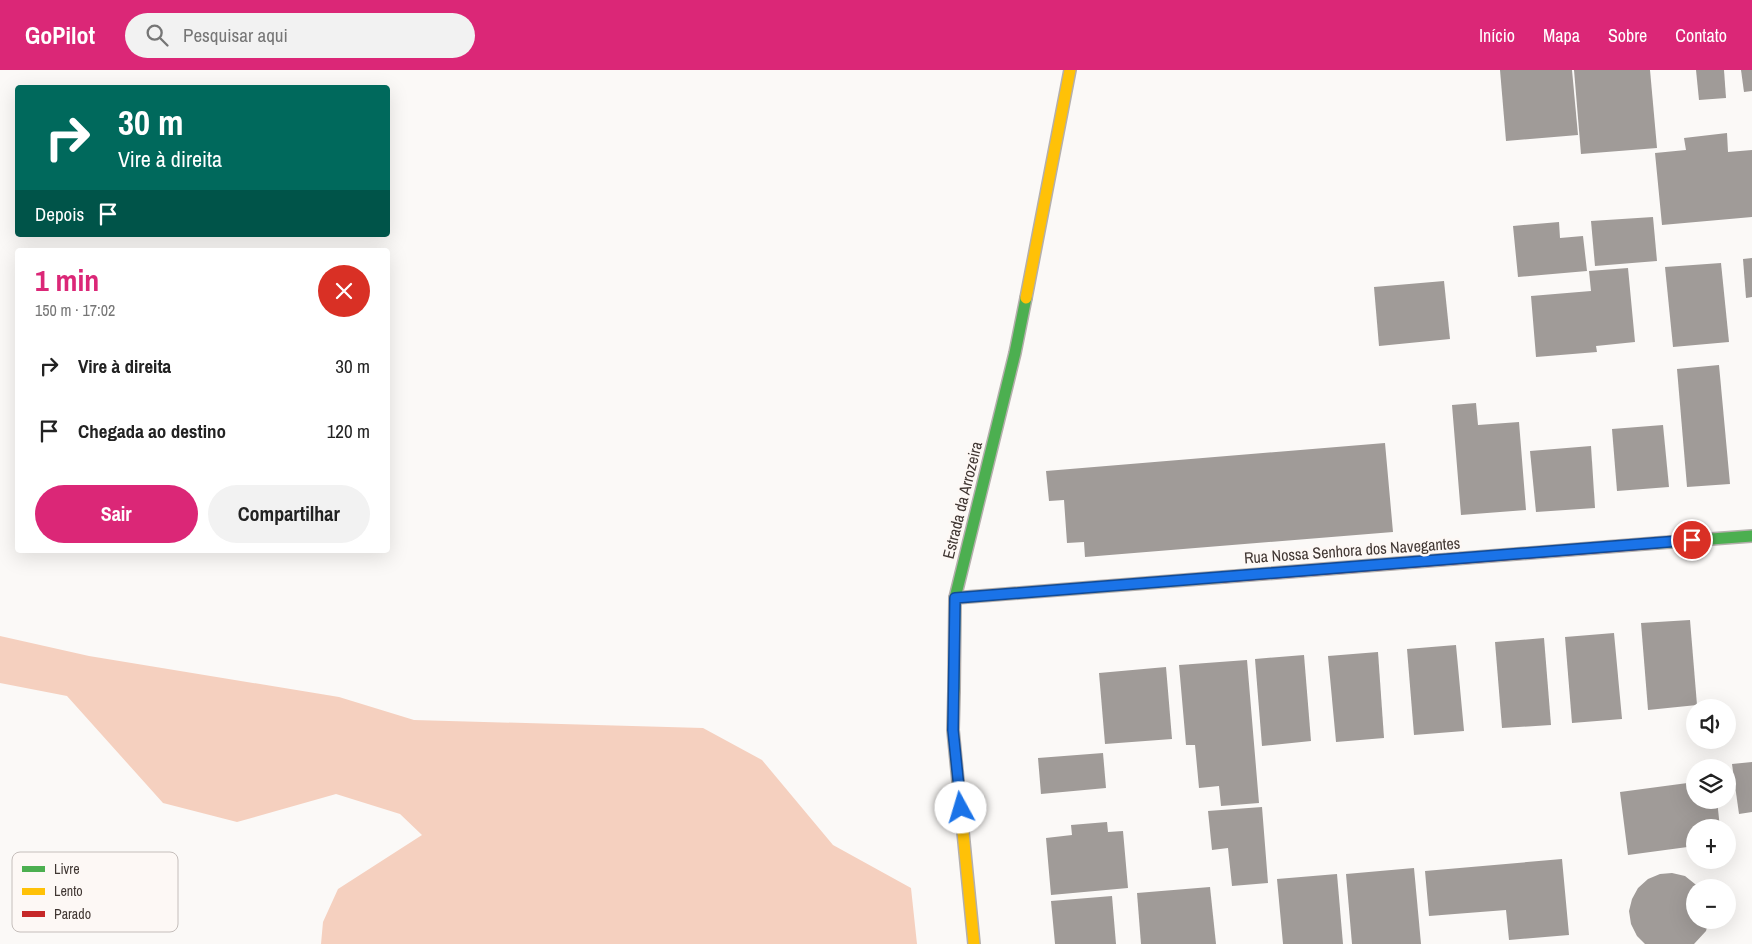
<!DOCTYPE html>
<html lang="pt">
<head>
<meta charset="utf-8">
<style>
	:root { --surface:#fff; --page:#f2f2f2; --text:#222; --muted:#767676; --accent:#db2777 }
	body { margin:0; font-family:"Archivo Narrow",sans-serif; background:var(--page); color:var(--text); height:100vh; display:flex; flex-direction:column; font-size:19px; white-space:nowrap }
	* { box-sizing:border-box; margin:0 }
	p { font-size:16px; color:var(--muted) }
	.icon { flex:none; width:28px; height:28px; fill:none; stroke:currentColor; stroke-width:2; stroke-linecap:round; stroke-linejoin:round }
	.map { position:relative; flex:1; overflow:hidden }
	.sheet { position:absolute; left:15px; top:178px; width:375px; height:305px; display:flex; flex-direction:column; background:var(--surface); border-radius:5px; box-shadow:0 5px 20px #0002 }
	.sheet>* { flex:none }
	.banner { position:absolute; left:15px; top:15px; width:375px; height:152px; border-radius:5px; box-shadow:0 5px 20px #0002; background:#00695c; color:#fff; overflow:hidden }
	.controls { position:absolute; left:1686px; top:629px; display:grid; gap:10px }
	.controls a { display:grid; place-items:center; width:50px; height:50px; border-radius:50%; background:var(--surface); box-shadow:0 5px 20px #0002; font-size:25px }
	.pin { position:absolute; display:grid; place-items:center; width:42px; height:42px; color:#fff; margin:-21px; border:2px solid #fff; border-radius:50%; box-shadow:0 1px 5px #0007 }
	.me { position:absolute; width:55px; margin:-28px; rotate:354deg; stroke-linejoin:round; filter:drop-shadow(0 0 4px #0008) }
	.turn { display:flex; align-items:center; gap:18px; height:105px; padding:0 20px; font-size:22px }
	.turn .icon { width:65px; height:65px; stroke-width:2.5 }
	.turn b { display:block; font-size:35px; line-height:42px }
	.then { display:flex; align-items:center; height:48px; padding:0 20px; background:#0003; gap:10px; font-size:19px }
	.round { display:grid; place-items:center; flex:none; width:52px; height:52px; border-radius:26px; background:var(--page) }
	.head { display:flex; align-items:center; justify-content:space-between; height:85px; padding:0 20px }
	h1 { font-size:30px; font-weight:800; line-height:38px; color:var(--accent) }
	.button { display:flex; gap:10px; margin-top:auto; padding:10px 20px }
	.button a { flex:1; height:58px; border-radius:30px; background:var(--accent); color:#fff; font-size:20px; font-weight:800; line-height:58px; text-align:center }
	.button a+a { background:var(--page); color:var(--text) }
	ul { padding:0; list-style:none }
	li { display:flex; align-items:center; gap:15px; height:65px; padding:0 20px }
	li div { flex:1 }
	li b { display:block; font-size:19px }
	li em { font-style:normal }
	header { display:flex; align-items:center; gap:30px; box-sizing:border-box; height:70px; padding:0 25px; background:var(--accent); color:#fff }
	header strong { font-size:24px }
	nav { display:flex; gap:28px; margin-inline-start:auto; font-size:18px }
	.search { width:350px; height:45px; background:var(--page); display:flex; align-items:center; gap:12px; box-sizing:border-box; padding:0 18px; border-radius:28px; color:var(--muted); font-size:19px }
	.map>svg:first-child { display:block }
	.forest { fill:#f5d0bf }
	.building { fill:#a09b98 }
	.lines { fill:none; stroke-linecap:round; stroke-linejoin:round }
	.fast-casing { stroke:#b4afac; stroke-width:14 }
	.slow-casing { stroke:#b4afac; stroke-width:14 }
	.jam-casing { stroke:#b4afac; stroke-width:14 }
	.fast { stroke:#4caf50; stroke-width:11 }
	.slow { stroke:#ffc107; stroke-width:11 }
	.jam { stroke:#c62828; stroke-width:11 }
	.route-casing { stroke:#114b97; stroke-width:12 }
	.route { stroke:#1a73e8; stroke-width:9 }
	.labels { text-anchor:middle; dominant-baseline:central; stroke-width:5; stroke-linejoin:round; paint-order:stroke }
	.street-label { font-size:16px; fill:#413733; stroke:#fdf8f5 }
	.key { fill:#fdf8f5; stroke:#c5bebb; stroke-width:1 }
	.key-label { font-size:14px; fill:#413733 }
</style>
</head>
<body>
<header>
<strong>GoPilot</strong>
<div class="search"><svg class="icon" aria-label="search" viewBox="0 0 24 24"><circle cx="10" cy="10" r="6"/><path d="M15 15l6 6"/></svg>Pesquisar aqui</div>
<nav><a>Início</a><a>Mapa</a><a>Sobre</a><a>Contato</a></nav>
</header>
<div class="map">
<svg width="1752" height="874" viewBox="0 0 1752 874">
	<rect width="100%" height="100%" fill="#fbf9f7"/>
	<polygon class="forest" points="0,566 89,586 339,627 414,650 703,658 762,690 833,775 911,818 917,874 321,874 323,852 338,819 422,765 400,744 336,724 237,752 163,733 67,626 0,613"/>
	<g class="building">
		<polygon points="1500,0 1572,0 1578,65 1506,71"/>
		<polygon points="1574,0 1650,0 1657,78 1581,84"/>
		<polygon points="1696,0 1724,0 1726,28 1699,30"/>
		<polygon points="1741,0 1752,0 1752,21 1744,22"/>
		<polygon points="1727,63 1728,82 1752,80 1752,147 1662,155 1655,83 1686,80 1684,68"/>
		<polygon points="1653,147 1657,191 1595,196 1591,151"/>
		<polygon points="1559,152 1560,168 1583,166 1587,201 1518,207 1513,156"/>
		<polygon points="1752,188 1752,227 1746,228 1743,189"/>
		<polygon points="1721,193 1729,272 1673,277 1665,197"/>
		<polygon points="1628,198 1635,272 1596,276 1597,282 1536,287 1531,226 1591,221 1589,201"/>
		<polygon points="1444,211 1450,269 1379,276 1374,217"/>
		<polygon points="1719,295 1730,414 1687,417 1677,299"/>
		<polygon points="1476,333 1478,355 1519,352 1526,440 1461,445 1452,335"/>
		<polygon points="1663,355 1669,417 1617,421 1612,359"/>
		<polygon points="1385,373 1393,462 1085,487 1084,472 1067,473 1064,430 1049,431 1046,401"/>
		<polygon points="1591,376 1595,438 1536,442 1530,381"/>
		<polygon points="1690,550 1697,635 1648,640 1641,553"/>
		<polygon points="1614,563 1622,649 1572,653 1565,567"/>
		<polygon points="1544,568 1551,655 1502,658 1495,572"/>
		<polygon points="1456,575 1464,661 1414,665 1407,579"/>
		<polygon points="1378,582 1384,668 1336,672 1328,586"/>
		<polygon points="1304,585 1311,671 1262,676 1255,589"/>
		<polygon points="1247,590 1259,733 1221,736 1219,716 1199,718 1195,675 1186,675 1179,595"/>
		<polygon points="1166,597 1172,669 1105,674 1099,603"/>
		<polygon points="1103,683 1106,718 1041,724 1038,688"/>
		<polygon points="1752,692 1752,742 1739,744 1732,694"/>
		<polygon points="1695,712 1695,730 1717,730 1720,758 1695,758 1695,776 1628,785 1620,722"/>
		<polygon points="1262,737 1268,813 1232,816 1228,778 1212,780 1208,741"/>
		<polygon points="1107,752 1108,762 1123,761 1128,818 1051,825 1046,768 1072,765 1071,755"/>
		<polygon points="1562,789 1569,865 1509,870 1506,840 1429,846 1425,801"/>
		<polygon points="1414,798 1421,874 1352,874 1346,804"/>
		<polygon points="1672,803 1685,806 1700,818 1695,818 1695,850 1709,850 1706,861 1694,874 1645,874 1637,866 1631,854 1629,841 1632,829 1638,818 1648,809 1660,804"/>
		<polygon points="1337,804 1343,874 1283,874 1277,809"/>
		<polygon points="1210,817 1216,874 1141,874 1137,823"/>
		<polygon points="1112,826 1116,874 1055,874 1051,831"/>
	</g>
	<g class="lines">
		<defs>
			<g id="fast">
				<polyline points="1657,473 1752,466"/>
				<polyline points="954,621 955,528 1015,283 1026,228"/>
			</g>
			<g id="slow">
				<polyline points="1026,228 1070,0"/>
				<polyline points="955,528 1224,507"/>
				<polyline points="954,621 953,660 974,874"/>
			</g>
			<polyline id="jam" points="1224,507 1657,473"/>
		</defs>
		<use href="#fast" class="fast-casing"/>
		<use href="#slow" class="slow-casing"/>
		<use href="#jam" class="jam-casing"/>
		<use href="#fast" class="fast"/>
		<use href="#slow" class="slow"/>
		<use href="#jam" class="jam"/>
	</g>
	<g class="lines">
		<defs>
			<polyline id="route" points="961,738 953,660 955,528 1692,470"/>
		</defs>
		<use href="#route" class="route-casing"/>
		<use href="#route" class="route"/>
	</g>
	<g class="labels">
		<g class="street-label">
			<text transform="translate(962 430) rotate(-76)">Estrada da Arrozeira</text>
			<text transform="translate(1352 480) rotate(-4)">Rua Nossa Senhora dos Navegantes</text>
		</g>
	</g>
	<rect x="12" y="782" width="166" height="80" rx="8" class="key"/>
	<rect x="22" y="796" width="23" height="6" fill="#4caf50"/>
	<rect x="22" y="818" width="23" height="7" fill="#ffc107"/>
	<rect x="22" y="841" width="23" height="6" fill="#c62828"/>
	<g class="key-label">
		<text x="54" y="804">Livre</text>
		<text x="54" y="826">Lento</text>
		<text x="54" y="849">Parado</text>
	</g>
</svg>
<div class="controls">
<a><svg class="icon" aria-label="sound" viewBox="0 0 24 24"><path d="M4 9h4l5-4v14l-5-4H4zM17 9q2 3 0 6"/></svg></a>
<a><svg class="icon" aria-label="layers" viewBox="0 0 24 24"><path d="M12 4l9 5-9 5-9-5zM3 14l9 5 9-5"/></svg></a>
<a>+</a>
<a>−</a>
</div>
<div class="pin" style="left:1692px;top:470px;background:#d93025"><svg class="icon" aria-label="arrive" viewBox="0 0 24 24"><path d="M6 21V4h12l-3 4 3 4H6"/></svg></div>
<svg class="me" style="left:961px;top:738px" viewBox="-20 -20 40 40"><circle r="19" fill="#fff"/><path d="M0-13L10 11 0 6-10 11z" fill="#1a73e8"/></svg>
<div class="banner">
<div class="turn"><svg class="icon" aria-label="right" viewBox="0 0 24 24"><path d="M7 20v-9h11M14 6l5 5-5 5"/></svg><div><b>30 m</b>Vire à direita</div></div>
<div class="then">Depois<svg class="icon" aria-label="arrive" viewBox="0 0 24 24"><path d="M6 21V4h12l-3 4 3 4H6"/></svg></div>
</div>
<section class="sheet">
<div class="head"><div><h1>1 min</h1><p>150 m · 17:02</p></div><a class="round" style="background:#d93025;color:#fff"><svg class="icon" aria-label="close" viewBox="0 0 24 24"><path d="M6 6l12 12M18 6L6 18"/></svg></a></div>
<ul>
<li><svg class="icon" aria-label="right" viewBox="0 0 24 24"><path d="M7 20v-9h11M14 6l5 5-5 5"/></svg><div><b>Vire à direita</b></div><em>30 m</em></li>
<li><svg class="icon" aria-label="arrive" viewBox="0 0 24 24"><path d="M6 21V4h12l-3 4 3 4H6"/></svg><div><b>Chegada ao destino</b></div><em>120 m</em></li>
</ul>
<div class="button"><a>Sair</a><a>Compartilhar</a></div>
</section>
</div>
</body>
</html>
